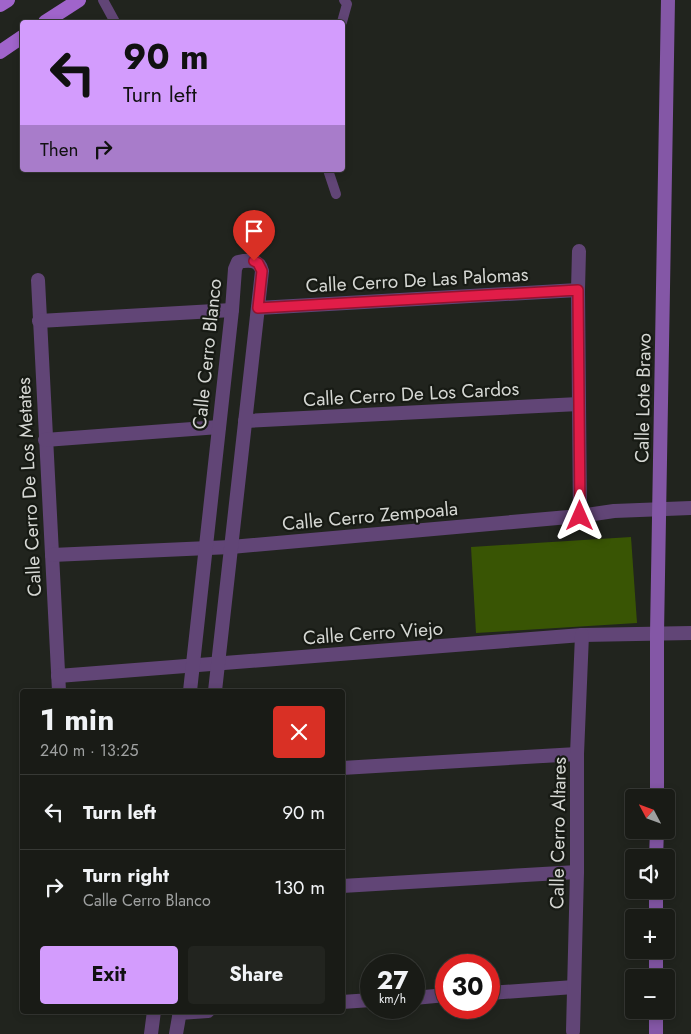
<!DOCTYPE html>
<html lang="en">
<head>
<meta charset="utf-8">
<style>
	:root { --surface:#191b16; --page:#22241f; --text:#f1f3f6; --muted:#9fa1a1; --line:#373935; --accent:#d39cfd }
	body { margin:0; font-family:Jost,sans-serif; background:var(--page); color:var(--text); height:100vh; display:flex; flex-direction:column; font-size:19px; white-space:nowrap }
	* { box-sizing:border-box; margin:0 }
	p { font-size:16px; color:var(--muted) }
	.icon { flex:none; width:28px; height:28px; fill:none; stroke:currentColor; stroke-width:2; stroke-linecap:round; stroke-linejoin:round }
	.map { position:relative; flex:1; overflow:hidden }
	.panel { position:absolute; left:20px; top:689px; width:325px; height:325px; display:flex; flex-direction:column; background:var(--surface); border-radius:5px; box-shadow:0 2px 8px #0003,0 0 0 1px var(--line) }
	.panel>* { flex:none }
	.guide { position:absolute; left:20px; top:20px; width:325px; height:152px; border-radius:5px; box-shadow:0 2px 8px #0003,0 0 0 1px var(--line); background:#d39cfd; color:#111; overflow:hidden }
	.needle { width:32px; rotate:311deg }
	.controls { position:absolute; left:625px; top:789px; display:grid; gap:10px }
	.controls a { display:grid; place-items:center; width:50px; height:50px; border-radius:5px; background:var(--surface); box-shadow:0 2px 8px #0003,0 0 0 1px var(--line); font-size:25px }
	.speed { position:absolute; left:360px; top:954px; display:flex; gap:10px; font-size:25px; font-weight:700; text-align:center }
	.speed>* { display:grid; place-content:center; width:65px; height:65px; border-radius:50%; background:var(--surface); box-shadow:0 2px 8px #0003,0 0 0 1px var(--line); line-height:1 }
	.speed small { font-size:12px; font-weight:400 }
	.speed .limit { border:8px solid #d22; background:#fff; color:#111 }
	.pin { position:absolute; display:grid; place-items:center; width:42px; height:42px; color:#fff; margin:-51px -21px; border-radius:50% 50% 50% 0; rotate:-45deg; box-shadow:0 0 5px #0007 }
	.pin .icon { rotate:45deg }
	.me { position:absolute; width:55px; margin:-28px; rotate:0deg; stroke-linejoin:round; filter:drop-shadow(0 0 4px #0008) }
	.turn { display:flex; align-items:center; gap:18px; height:105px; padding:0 20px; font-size:22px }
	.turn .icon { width:65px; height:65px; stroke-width:2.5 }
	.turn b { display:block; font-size:35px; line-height:42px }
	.then { display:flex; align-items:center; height:48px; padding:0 20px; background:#0003; gap:10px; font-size:19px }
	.round { display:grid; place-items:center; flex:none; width:52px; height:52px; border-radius:5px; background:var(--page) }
	.overview { display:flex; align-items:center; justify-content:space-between; height:85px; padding:0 20px }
	h1 { font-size:30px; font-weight:700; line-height:38px }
	.primary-button { display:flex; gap:10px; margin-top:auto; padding:10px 20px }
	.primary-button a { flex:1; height:58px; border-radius:5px; background:var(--accent); color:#111; font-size:20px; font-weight:700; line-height:58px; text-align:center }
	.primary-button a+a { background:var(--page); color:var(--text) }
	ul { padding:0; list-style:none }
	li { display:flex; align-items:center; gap:15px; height:75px; padding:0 20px; border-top:1px solid var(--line) }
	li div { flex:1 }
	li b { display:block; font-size:19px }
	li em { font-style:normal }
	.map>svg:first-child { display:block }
	.green { fill:#395504 }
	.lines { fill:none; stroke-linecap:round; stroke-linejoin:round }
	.service { stroke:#614576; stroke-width:10 }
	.minor { stroke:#614576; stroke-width:14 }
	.secondary { stroke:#8457a6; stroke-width:14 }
	.primary { stroke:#a064cb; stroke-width:14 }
	.route-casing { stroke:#92132f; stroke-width:12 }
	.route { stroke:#e11d48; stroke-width:9 }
	.labels { text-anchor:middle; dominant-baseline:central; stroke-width:4.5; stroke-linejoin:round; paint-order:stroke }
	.street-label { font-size:19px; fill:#d5d7d3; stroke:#171a14 }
</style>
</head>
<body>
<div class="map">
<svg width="691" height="1034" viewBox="0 0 691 1034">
	<rect width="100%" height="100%" fill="#21241e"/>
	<polygon class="green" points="631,537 637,623 476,633 471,547"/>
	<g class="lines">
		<g class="service">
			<polyline points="103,0 115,22"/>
			<polyline points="342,22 347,4 344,0"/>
			<polyline points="328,170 336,194"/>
		</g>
		<g class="minor">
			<polyline points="579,251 578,290 580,516"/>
			<polyline points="38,280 59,691"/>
			<polyline points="258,308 578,290"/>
			<polyline points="39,321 232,310"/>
			<polyline points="245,421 579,404"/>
			<polyline points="45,440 219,427"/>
			<polyline points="52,555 231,547 580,516 614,511 691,508"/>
			<polyline points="58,676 582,635 691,633"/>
			<path d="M190,691L232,310L235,269L238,262C248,260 259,259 262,271L215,691"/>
			<polyline points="342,768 577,754"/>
			<polyline points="342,886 577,872"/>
			<polyline points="489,993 574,987"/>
			<polyline points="414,998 446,995"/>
			<polyline points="342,1002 371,1000"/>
			<polyline points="179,1013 208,1011"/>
			<polyline points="573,1031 577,872 577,754 582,635"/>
			<polyline points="151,1034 154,1011"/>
			<polyline points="176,1034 180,1011"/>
		</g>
		<g class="secondary">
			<polyline points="657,798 657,633 668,0"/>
			<polyline points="656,858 657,830"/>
			<polyline points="656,918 656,890"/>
			<polyline points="656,978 656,950"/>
			<polyline points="656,1034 656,1010"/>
		</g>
		<g class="primary">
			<polyline points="0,5 8,0"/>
			<polyline points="45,22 79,0"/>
			<polyline points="0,52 22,37"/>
		</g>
	</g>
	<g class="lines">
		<defs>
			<polyline id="route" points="254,261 258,263 262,271 258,308 578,290 580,516"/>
		</defs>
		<use href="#route" class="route-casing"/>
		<use href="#route" class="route"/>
	</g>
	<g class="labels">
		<g class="street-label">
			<text transform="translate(417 280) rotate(-3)">Calle Cerro De Las Palomas</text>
			<text transform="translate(207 354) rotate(-84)">Calle Cerro Blanco</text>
			<text transform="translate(411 394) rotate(-3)">Calle Cerro De Los Cardos</text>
			<text transform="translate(643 398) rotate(-89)">Calle Lote Bravo</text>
			<text transform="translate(29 487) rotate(-93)">Calle Cerro De Los Metates</text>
			<text transform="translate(370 516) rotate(-5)">Calle Cerro Zempoala</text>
			<text transform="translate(373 633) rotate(-4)">Calle Cerro Viejo</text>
			<text transform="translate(558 833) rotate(-89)">Calle Cerro Altares</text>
		</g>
	</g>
</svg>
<div class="controls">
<a><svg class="needle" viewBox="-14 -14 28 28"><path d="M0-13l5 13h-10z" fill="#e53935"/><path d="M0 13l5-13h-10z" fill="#9fa1a1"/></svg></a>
<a><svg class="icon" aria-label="sound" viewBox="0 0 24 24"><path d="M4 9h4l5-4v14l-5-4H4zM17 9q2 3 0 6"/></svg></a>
<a>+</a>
<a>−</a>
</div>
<div class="speed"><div>27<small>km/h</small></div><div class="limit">30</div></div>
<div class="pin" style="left:254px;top:261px;background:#d93025"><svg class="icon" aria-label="arrive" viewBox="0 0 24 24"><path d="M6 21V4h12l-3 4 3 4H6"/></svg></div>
<svg class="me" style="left:580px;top:516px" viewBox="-20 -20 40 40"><path d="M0-17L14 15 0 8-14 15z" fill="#e11d48" stroke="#fff" stroke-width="4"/></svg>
<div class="guide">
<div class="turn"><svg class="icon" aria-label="left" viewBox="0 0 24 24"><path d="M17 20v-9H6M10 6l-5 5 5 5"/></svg><div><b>90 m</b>Turn left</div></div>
<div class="then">Then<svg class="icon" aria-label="right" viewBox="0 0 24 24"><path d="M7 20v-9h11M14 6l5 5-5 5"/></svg></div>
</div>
<section class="panel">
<div class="overview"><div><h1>1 min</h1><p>240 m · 13:25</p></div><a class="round" style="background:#d93025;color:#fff"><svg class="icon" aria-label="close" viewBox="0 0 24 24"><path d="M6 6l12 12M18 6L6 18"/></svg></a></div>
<ul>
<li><svg class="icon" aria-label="left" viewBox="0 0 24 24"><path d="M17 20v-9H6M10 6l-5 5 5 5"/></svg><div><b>Turn left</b></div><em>90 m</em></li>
<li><svg class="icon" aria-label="right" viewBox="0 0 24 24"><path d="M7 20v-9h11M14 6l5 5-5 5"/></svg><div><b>Turn right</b><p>Calle Cerro Blanco</p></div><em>130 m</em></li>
</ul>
<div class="primary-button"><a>Exit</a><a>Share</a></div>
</section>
</div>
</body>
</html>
